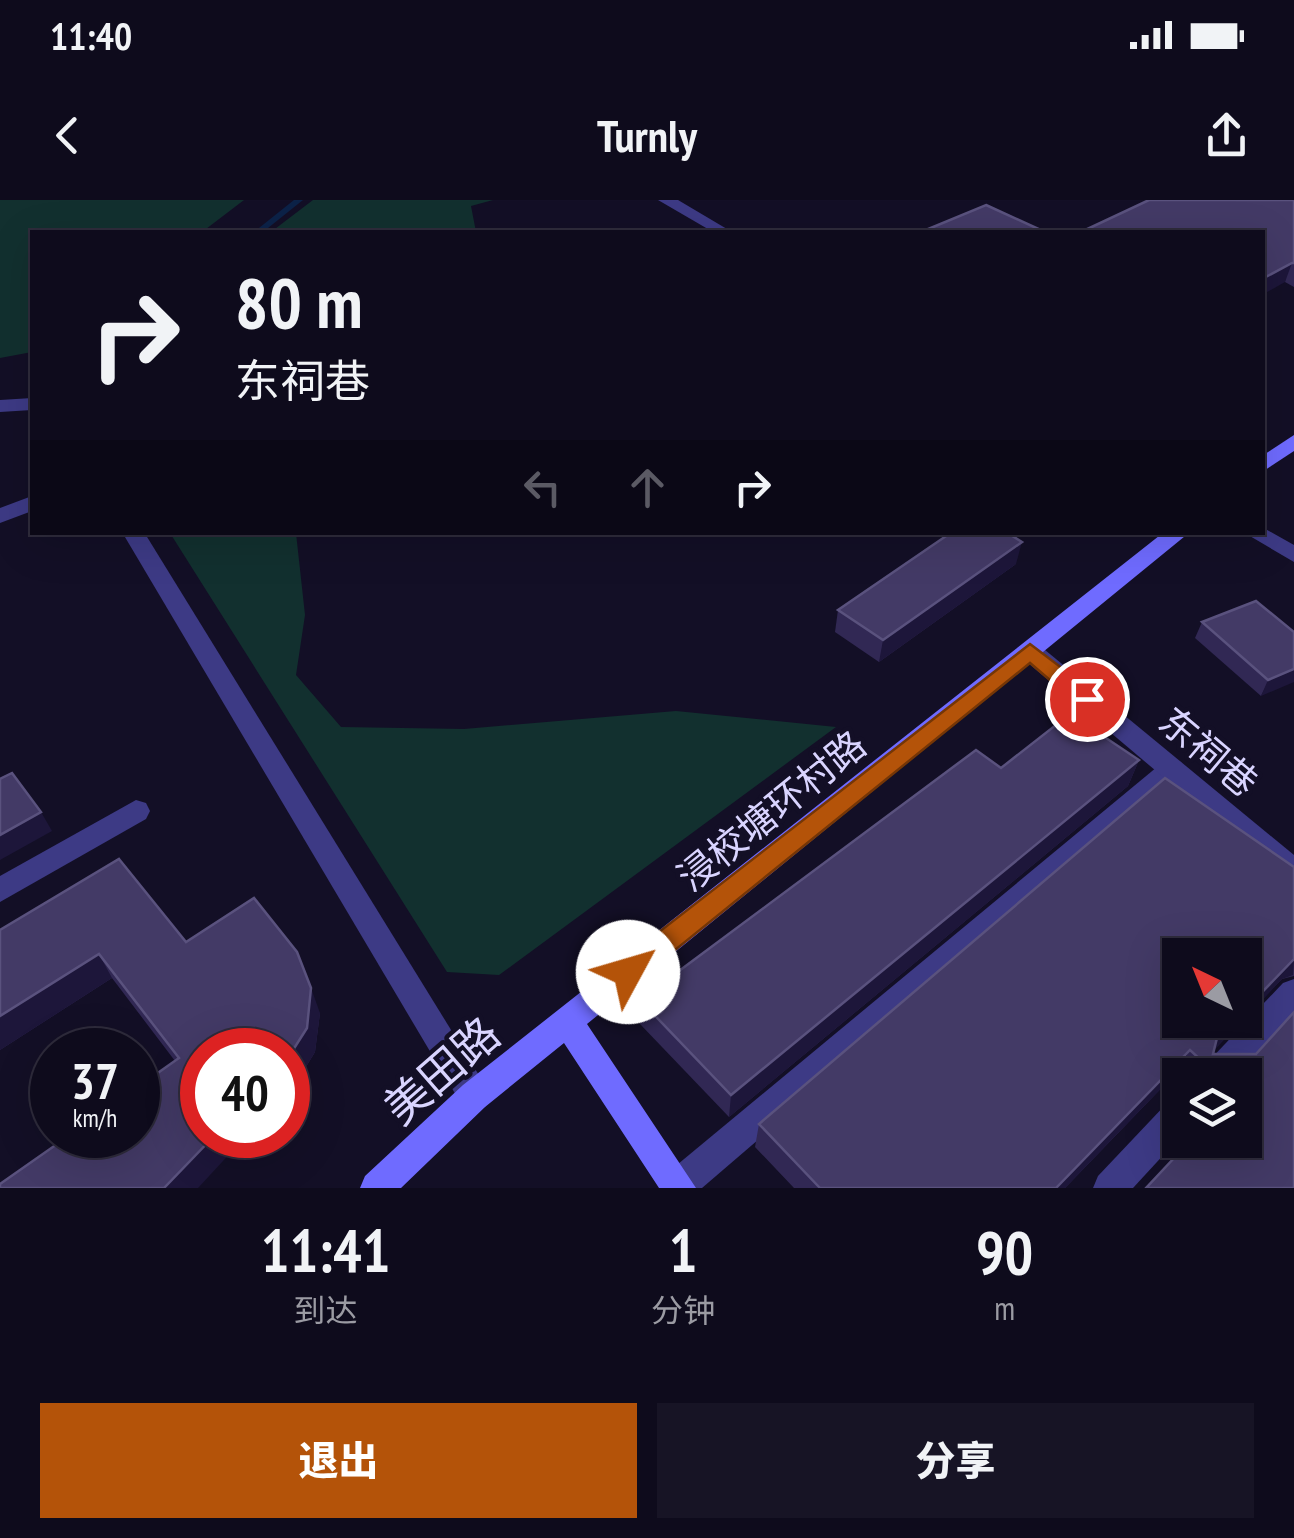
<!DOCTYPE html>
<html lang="zh">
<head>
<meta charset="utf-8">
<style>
	:root { --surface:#0e0b1c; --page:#171425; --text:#f1f3f6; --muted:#9b9ba3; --line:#2e2b3b; --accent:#b45309 }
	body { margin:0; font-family:"PT Sans Narrow","Noto Sans SC",sans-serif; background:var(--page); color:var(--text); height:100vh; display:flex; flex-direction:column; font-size:38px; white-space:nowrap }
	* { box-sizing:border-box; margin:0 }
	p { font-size:32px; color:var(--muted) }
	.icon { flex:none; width:55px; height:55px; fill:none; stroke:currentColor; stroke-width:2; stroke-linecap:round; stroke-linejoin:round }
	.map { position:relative; height:988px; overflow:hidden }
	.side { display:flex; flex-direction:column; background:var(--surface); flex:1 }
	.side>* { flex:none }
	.banner { position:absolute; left:30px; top:30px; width:1235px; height:305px; border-radius:0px; box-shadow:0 10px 40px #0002,0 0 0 2px var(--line); background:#0e0b1c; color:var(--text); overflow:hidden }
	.needle { width:65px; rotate:317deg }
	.fabs { position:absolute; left:1162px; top:738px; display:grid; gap:20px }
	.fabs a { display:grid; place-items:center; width:100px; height:100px; border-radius:0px; background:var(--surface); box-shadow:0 10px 40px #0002,0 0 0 2px var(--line); font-size:50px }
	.speed { position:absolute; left:30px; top:828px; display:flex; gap:20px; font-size:50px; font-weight:700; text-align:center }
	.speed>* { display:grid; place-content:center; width:130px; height:130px; border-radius:50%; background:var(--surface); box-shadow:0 10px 40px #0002,0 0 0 2px var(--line); line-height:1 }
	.speed small { font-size:25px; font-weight:400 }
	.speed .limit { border:15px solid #d22; background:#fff; color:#111 }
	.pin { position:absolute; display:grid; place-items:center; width:85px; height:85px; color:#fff; margin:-42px; border:5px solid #fff; border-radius:50%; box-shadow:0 2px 10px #0007 }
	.me { position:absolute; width:110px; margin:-55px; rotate:51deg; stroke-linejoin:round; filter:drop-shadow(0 0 8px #0008) }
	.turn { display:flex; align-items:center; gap:35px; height:210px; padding:0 40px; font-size:45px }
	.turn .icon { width:130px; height:130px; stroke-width:2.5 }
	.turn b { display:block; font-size:70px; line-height:85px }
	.lanes { display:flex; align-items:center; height:95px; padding:0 40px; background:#0003; justify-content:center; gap:50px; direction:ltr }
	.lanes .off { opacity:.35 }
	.eta { display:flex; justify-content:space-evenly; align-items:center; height:170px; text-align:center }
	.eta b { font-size:60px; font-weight:800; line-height:70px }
	.cta { display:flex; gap:20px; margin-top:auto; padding:20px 40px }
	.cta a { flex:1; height:115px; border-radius:0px; background:var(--accent); color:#fff; font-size:40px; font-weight:800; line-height:115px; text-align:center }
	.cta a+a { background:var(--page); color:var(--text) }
	.status { display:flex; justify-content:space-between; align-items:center; height:70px; padding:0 50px; background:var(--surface); direction:ltr }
	.status svg { height:28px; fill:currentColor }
	header { display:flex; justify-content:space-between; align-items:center; height:130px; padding:0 40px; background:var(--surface); font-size:45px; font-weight:800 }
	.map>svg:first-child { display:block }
	.green { fill:#12302f }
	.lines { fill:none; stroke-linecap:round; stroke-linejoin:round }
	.stream { fill:#0c2248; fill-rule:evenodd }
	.lane { fill:#3d3a85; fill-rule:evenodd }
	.street { fill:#3d3a85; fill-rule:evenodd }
	.secondary { fill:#6f6bff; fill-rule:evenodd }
	.wall { fill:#312854 }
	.shaded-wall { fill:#1d163a }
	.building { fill:#433a66; stroke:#5a527e; stroke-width:2.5 }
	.route { fill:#b45309; stroke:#753606; stroke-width:2.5 }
	.labels { text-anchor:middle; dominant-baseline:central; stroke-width:9; stroke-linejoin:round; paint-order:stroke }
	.street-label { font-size:38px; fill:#d9d4ff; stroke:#130f26 }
	.near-street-label { font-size:45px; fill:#d9d4ff; stroke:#130f26 }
</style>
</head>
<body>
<div class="status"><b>11:40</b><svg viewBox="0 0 49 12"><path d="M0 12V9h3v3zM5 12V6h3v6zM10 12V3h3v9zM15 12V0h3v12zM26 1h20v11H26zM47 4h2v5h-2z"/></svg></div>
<header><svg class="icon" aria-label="back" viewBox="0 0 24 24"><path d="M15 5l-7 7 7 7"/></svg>Turnly<svg class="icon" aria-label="share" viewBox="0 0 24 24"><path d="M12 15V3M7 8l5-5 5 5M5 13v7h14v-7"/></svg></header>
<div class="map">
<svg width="1294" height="988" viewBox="0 0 1294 988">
	<rect width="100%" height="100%" fill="#130f26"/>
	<g class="green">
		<polygon points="0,0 244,0 202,32 32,32 32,152 0,158"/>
		<polygon points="313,0 493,0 471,6 476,32 271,32"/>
		<polygon points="170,333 296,333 305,415 296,475 341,527 464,529 676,511 836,527 499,775 447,772"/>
	</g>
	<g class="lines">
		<polygon class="stream" points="294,0 303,0 263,32 254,32"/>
		<g class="lane">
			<polygon points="32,198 32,210 0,212 0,200"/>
			<polygon points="32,296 32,311 0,323 0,308"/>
			<polygon points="122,332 144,332 485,885 490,896 485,907 474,911 463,907"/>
			<polygon points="1172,559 1181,562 1185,569 1181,576 702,988 662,988 666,974 1163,562"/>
			<polygon points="136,600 146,603 150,611 146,619 0,702 0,676"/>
			<polygon points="1294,779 1294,813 1237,875 1200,875 1205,865 1283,783"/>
			<polygon points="1180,898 1180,937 1133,988 1093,988 1098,976 1168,902"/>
		</g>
		<g class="street">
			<polygon points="658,0 678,0 732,32 713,32"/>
			<polygon points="1262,327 1294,345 1294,362 1243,332 1262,332"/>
			<polygon points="1030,443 1039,445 1294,655 1294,683 1284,679 1021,457 1018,451"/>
		</g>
		<g class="secondary">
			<polygon points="1294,235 1294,251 1262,272 1262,256"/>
			<polygon points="1164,332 1190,332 587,824 696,988 659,988 564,843 485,907 401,988 360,988 365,976 463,885"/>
		</g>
	</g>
	<g class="wall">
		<polygon points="1294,0 1294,87 1285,82"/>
		<polygon points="1016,364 879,462 835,432 838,410"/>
		<polygon points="1202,422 1294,432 1261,496 1195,438"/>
		<polygon points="1139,560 1128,586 729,917 640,824 640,800 1001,568"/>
		<polygon points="1294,667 1294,776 1282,779 1214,850 1213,854 1256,854 1245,940 1245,875 1180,875 1180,878 1175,874 1065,988 794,988 755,947 759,924"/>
		<polygon points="0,730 186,742 320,813 315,852 295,885 288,893 288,850 175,861 112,778 0,850"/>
	</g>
	<g class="shaded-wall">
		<polygon points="1292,63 1285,82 1262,95 1262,79"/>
		<polygon points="1022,342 1016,364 879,462 883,440"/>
		<polygon points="1294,469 1294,482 1261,496 1268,480"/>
		<polygon points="1139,560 1128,586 729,917 731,895"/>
		<polygon points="41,612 52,631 0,660 0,635"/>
		<polygon points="99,754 112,778 0,850 0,816"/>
		<polygon points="1294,759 1293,775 1282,779 1245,818 1245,810"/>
		<polygon points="311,788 320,813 315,852 295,885 288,893 288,858"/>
		<polygon points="1235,820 1243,820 1202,862 1217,838"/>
		<polygon points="1190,850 1175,874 1065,988 1056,988"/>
		<polygon points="215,935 247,935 198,988 164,988"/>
	</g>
	<g class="building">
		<polygon points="1149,0 1294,0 1294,63 1292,63 1262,79 1262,32 1081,32"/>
		<polygon points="986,5 1045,32 921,32"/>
		<polygon points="952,332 1006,332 1022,342 883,440 838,410"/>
		<polygon points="1256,401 1294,432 1294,469 1268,480 1202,422"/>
		<polygon points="1070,514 1139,560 731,895 640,800 976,550 1001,568"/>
		<polygon points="12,573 41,612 0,635 0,579"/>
		<polygon points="1165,578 1294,667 1294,759 1245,810 1245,755 1180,755 1180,820 1235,820 1217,838 1213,854 1256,854 1294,812 1294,988 1146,988 1191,940 1245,940 1245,875 1217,875 1190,850 1056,988 820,988 759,924"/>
		<polygon points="119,659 186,742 254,698 297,752 311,788 307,828 288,858 288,850 202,850 202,935 215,935 164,988 0,988 0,984 70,935 138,935 138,887 179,858 99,754 0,816 0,730"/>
	</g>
	<polygon class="route" points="1030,444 1095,493 1095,505 1079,505 1030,463 638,780 619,780 615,772 619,763"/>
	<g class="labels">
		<g class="street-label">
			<text transform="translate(1209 551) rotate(40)">东祠巷</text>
			<text transform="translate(771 610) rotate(-39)">浸校塘环村路</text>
		</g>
		<g class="near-street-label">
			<text transform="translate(441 870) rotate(-41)">美田路</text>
		</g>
	</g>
</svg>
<div class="fabs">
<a><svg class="needle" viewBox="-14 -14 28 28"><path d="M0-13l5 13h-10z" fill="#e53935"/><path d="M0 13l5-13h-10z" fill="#9b9ba3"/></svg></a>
<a><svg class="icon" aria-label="layers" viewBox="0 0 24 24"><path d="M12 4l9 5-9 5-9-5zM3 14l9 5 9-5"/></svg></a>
</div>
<div class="speed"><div>37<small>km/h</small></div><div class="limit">40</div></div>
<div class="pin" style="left:1087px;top:499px;background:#d93025"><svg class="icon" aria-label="arrive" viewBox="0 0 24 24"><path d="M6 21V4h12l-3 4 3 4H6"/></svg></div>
<svg class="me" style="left:628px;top:772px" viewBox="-20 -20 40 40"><circle r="19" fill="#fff"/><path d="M0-13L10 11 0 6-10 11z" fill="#b45309"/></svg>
<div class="banner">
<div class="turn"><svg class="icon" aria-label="right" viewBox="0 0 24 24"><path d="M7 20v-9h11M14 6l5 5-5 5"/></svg><div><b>80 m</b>东祠巷</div></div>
<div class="lanes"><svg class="icon off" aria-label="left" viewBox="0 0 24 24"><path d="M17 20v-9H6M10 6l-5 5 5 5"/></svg><svg class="icon off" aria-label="ahead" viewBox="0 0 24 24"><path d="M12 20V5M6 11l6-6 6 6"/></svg><svg class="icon" aria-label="right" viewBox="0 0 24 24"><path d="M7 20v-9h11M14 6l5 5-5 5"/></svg></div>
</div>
</div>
<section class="side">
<div class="eta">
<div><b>11:41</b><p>到达</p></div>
<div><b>1</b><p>分钟</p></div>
<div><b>90</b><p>m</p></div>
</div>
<div class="cta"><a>退出</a><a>分享</a></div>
</section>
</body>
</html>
